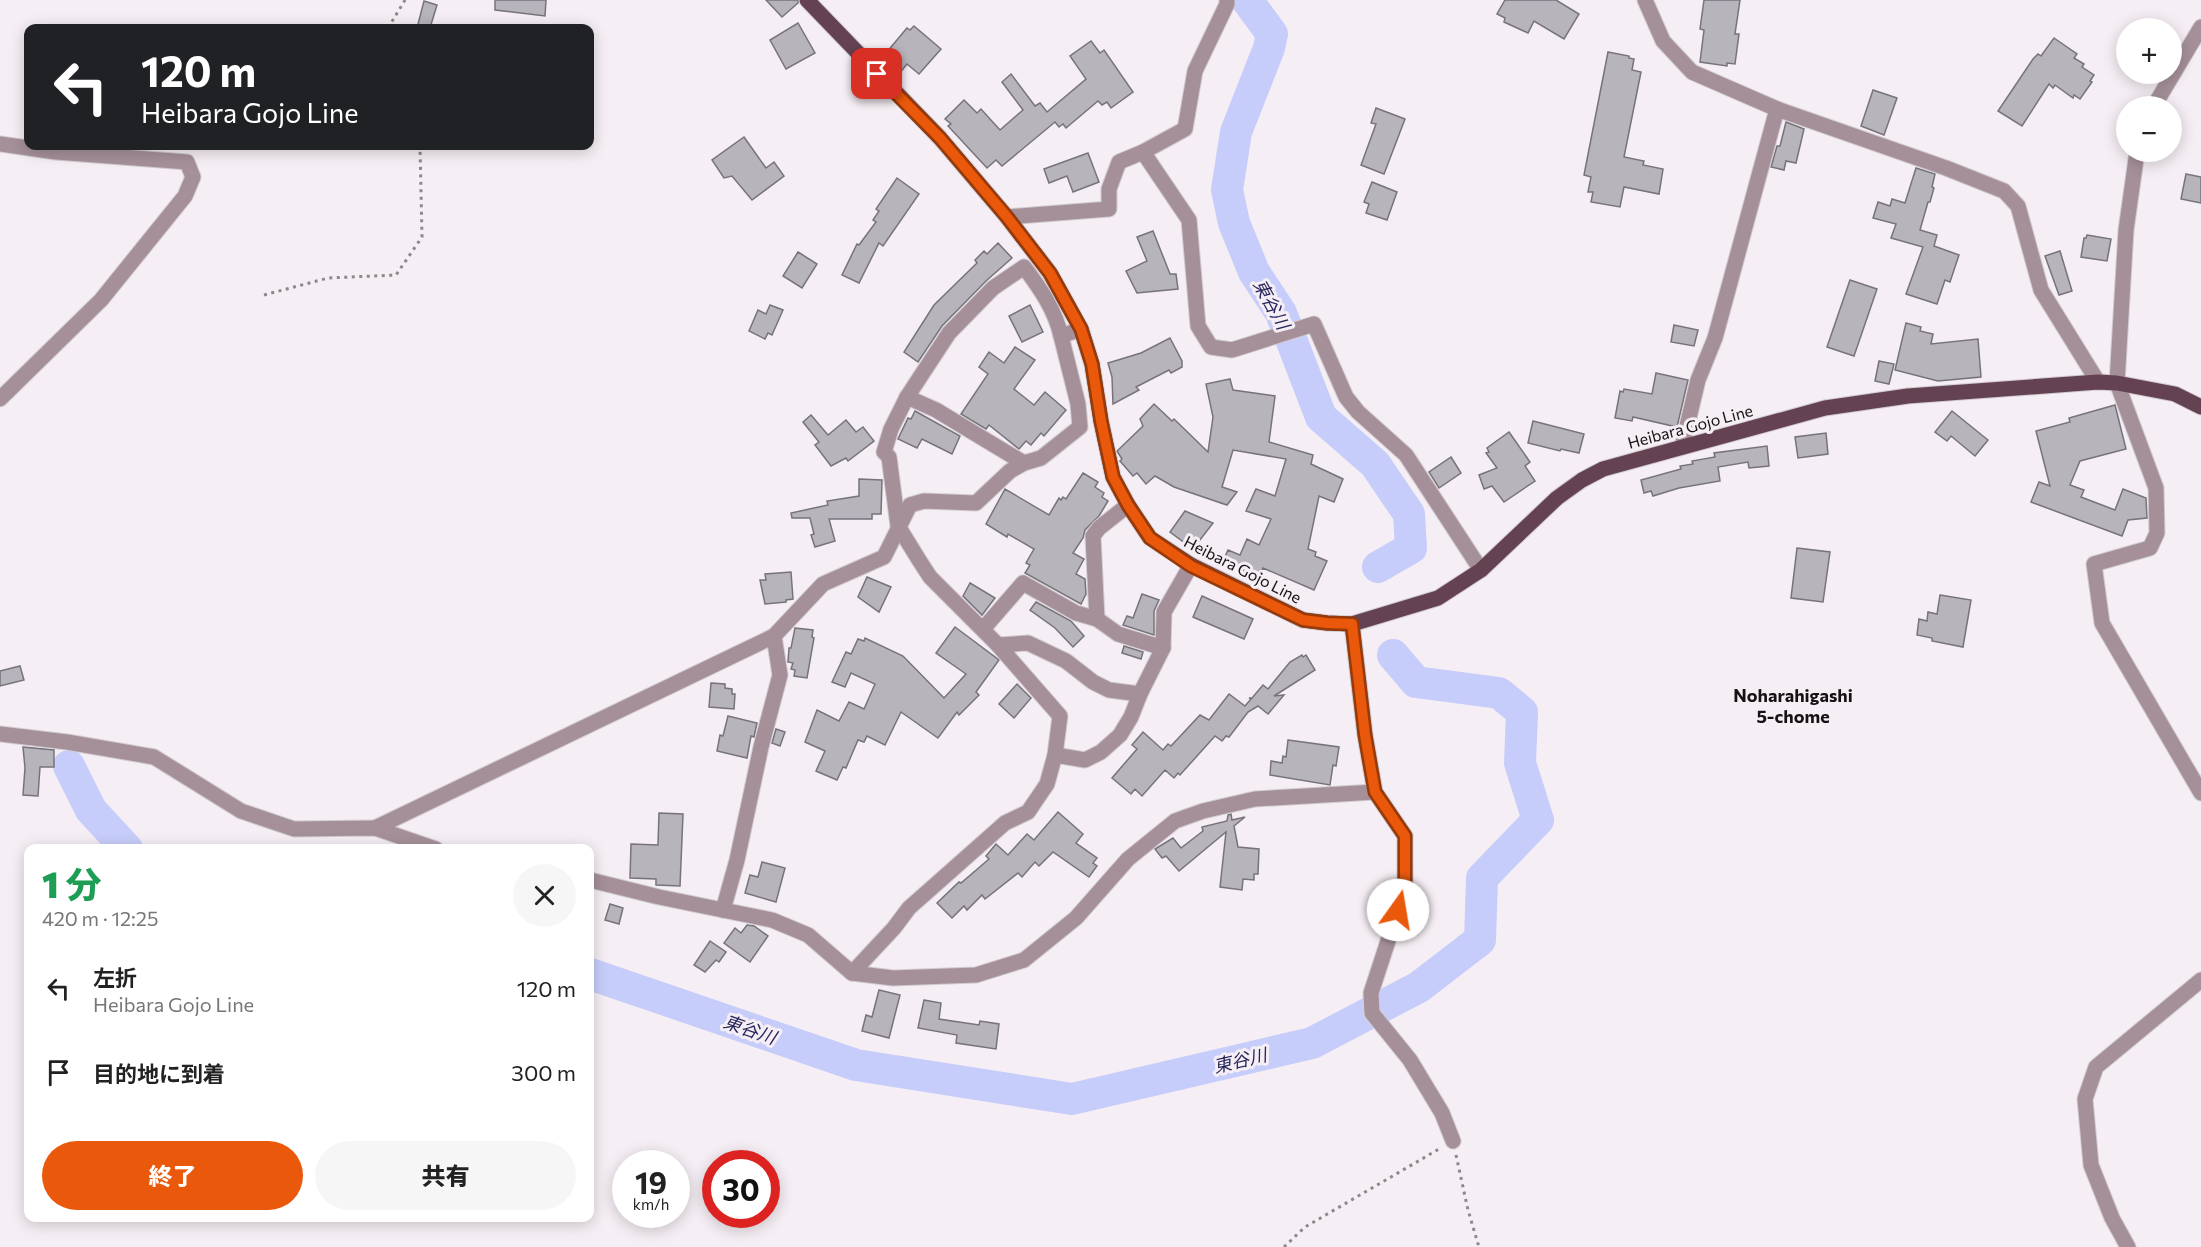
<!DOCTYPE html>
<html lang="ja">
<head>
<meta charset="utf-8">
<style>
	:root { --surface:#fff; --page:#f6f6f6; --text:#222; --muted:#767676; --accent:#ea580c }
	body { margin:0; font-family:Commissioner,"Noto Sans JP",sans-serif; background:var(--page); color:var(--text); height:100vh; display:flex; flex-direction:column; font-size:22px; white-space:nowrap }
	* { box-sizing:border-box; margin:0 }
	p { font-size:20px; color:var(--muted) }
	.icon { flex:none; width:33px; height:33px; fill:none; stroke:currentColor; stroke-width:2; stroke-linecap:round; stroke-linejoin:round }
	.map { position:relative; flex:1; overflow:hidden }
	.side { position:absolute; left:24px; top:844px; width:570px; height:378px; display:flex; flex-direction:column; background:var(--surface); border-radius:12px; box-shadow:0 3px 15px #0003 }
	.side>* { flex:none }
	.banner { position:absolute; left:24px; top:24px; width:570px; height:126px; border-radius:12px; box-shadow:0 3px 15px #0003; background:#202124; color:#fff; overflow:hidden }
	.tools { position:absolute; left:2116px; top:18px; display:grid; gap:12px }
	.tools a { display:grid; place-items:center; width:66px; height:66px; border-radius:50%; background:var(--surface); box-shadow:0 3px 15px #0003; font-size:30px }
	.speed { position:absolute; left:612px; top:1150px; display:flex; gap:12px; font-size:30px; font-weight:700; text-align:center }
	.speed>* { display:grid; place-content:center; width:78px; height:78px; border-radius:50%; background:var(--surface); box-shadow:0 3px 15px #0003; line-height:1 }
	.speed small { font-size:15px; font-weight:400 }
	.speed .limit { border:9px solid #d22; background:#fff; color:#111 }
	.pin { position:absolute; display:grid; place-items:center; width:51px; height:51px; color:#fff; margin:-26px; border-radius:12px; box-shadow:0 3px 9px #0006 }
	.me { position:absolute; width:66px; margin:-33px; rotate:13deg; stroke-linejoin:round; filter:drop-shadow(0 0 4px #0008) }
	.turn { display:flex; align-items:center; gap:21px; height:126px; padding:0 18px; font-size:27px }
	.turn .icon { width:78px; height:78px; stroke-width:2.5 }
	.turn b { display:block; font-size:42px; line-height:51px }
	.round { display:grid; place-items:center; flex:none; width:63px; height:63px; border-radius:32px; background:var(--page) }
	.head { display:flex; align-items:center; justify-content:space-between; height:102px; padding:0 18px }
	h1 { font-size:36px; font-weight:800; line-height:45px; color:#1e9e55 }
	.button { display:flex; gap:12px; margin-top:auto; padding:12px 18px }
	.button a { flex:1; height:69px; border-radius:36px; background:var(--accent); color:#fff; font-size:24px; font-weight:800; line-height:69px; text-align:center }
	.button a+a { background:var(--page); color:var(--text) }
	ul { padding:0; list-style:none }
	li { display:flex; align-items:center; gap:18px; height:84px; padding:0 18px }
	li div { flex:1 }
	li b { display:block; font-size:22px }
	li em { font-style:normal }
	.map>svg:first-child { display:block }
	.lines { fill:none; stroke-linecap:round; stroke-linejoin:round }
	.river { stroke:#c7cdfa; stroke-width:32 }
	.building { fill:#b7b4bc; stroke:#76737b; stroke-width:1.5 }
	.minor-casing { stroke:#d1cbd0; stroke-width:17 }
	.major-casing { stroke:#d1cbd0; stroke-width:17 }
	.path { stroke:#8c888c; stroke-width:3; stroke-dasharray:3 4.5; stroke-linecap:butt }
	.minor { stroke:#a59099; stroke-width:15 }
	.major { stroke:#654252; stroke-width:15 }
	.route-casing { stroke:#983908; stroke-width:15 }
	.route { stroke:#ea580c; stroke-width:10 }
	.labels { text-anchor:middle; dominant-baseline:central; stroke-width:6; stroke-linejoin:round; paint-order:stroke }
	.street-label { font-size:16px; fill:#141214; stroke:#f5eef4 }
	.water-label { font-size:18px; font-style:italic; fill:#27275c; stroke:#f5eef4 }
	.neighbourhood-label { font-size:18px; font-weight:bold; fill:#141214; stroke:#f5eef4 }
</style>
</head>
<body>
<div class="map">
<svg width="2201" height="1247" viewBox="0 0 2201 1247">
	<rect width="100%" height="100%" fill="#f5eef4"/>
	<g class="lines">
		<g class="river">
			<polyline points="1247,0 1272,34 1269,48 1236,132 1227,190 1234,223 1254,272 1281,313 1321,417 1375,464 1409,514 1411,548 1378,567"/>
			<polyline points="69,766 91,810 127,849"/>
			<polyline points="590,974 856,1065 1072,1099 1312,1043 1419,987 1480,940 1482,878 1538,820 1520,763 1522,712 1499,693 1416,682 1393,655"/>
		</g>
	</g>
	<g class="building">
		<polygon points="495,0 546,0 545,16 495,10"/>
		<polygon points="766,0 798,0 798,3 782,17"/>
		<polygon points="1505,0 1556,0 1579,14 1564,39 1534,21 1528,33 1504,22 1505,18 1497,14"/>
		<polygon points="1704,0 1740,0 1735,34 1739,34 1735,64 1727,63 1727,66 1700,62 1704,30 1700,29"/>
		<polygon points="424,1 437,5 430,28 417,28"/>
		<polygon points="798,23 815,53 786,69 770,40"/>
		<polygon points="914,26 941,49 919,74 907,64 899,74 881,59 907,28 910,30"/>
		<polygon points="2054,38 2077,54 2074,58 2084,64 2082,67 2094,75 2090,81 2092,82 2080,99 2074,95 2073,98 2055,85 2053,88 2049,84 2022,126 1998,111 2033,59 2038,54 2041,56"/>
		<polygon points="1091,41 1100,53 1104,50 1133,92 1111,108 1107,102 1102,105 1098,101 1066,128 1063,124 1059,127 1055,122 1002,166 996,160 987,168 948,126 951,124 945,119 964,100 977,113 981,109 1000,130 1023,110 1002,82 1011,74 1035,106 1040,103 1047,112 1086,79 1070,56"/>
		<polygon points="1608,52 1629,56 1629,58 1634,59 1632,70 1641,72 1624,157 1644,161 1643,165 1663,169 1659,194 1624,187 1620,207 1591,202 1593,192 1588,192 1591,177 1584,175"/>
		<polygon points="1873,90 1897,98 1884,135 1861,126"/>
		<polygon points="1376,108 1405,119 1384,174 1361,165 1376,124 1371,123"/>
		<polygon points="1786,122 1804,129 1796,163 1786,161 1784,170 1771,167 1777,146 1780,146"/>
		<polygon points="744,137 766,168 774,162 784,176 752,200 732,176 724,178 712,160"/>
		<polygon points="1088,153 1099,182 1073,192 1067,176 1049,183 1044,169"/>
		<polygon points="1916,168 1935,174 1932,187 1934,188 1930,202 1928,202 1920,230 1937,235 1934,246 1959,255 1950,282 1945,280 1937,304 1906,294 1923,247 1891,238 1896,224 1873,218 1878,202 1890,206 1892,199 1905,203"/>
		<polygon points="2186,174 2201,177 2201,203 2181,199"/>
		<polygon points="897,178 919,194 883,246 879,243 859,283 842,275 857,244 859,245 876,222 873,220 879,211 876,209"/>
		<polygon points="1372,182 1397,192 1387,220 1366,213 1369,204 1364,202"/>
		<polygon points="1153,231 1170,274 1176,274 1178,289 1137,293 1126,271 1147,261 1137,237"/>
		<polygon points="2087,235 2111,239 2107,261 2081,257 2084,238 2086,238"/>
		<polygon points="998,243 1012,258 986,281 942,326 918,362 904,352 934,305 977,263 975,260 984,251 987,254"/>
		<polygon points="2060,251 2072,291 2059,295 2045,256"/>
		<polygon points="798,252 817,264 802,288 783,276"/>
		<polygon points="1850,280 1877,289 1854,356 1827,347"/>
		<polygon points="770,305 783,310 772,335 768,333 765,339 749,331 758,310 766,314"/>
		<polygon points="1030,305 1043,332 1022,342 1009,316"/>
		<polygon points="1906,323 1921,327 1920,331 1933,334 1931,344 1978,339 1981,377 1938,381 1895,370"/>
		<polygon points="1674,325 1698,330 1694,346 1671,342"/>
		<polygon points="1170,338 1182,361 1182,367 1171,373 1169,370 1136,387 1139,390 1113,404 1112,377 1108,363 1141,353"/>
		<polygon points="1015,347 1035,360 1014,389 1034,405 1045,392 1066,410 1044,436 1041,433 1031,445 1026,441 1019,449 989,425 986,429 961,414 988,374 979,367 989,352 1004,363"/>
		<polygon points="1879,361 1894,364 1889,384 1875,381"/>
		<polygon points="1656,373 1688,380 1677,427 1633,417 1632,421 1615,418 1620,391 1623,392 1624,389 1652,394"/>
		<polygon points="1230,379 1233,390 1275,396 1269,442 1313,455 1311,464 1343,479 1334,502 1319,496 1308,549 1316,552 1315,556 1327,561 1314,590 1263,568 1258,578 1223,561 1228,550 1240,555 1247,539 1259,545 1271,519 1246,511 1256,489 1275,496 1286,459 1233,450 1222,487 1237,492 1227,505 1174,487 1155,476 1146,484 1137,473 1133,476 1120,461 1122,459 1117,451 1143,426 1140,419 1154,404 1172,421 1174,419 1208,452 1213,417 1206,384"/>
		<polygon points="2115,405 2126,449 2080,461 2070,485 2084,490 2081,497 2115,510 2123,489 2146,498 2147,518 2128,520 2122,536 2031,502 2039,482 2050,486 2036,431 2070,422 2069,418"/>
		<polygon points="915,411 960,436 952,454 922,439 917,448 898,439 908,418 911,419"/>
		<polygon points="1952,411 1988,440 1975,456 1951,436 1947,441 1935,432"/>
		<polygon points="811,415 828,435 846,420 856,432 863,427 874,441 848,461 846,458 831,466 815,445 819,442 803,422"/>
		<polygon points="1533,421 1584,434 1579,453 1561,449 1560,451 1528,443"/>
		<polygon points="1509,432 1530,462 1525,466 1535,481 1504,502 1492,486 1484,489 1479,475 1497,468 1486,453 1489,452 1487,448"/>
		<polygon points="1826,433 1828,454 1798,458 1795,437"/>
		<polygon points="1767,446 1769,466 1749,468 1748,462 1718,467 1720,481 1679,488 1653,496 1651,491 1644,493 1641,480 1681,469 1680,466 1693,464 1692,461 1715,457 1714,453"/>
		<polygon points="1451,457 1461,473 1439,488 1429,472"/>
		<polygon points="1083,473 1098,482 1095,487 1104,493 1102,497 1108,501 1099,516 1085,530 1083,538 1073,553 1084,559 1076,574 1085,579 1086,594 1081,604 1025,573 1030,565 1026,563 1034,549 1008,534 1007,537 986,524 1005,489 1049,515 1059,498 1061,500 1063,497 1066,499"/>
		<polygon points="859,479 882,480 881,514 872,514 872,519 829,519 835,541 815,547 811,535 814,534 810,518 792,518 791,513 828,505 827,501 859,496"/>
		<polygon points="1185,511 1213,523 1193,549 1170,532"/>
		<polygon points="1797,548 1830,552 1823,602 1791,598"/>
		<polygon points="791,572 793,599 786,600 786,602 765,604 760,580 766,580 765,574"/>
		<polygon points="867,577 891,587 879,612 858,597"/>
		<polygon points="970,583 995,598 982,615 963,596"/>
		<polygon points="1142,594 1159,600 1154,611 1154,635 1123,625 1127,616 1133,618"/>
		<polygon points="1940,595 1971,600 1963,647 1932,641 1932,638 1917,635 1919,619 1927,621 1928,612 1937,614"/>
		<polygon points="1202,596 1253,619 1244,639 1193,617"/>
		<polygon points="1036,602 1071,621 1084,636 1073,647 1055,628 1030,610"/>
		<polygon points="955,627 999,660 976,692 979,695 959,715 957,712 938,738 901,712 885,745 867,736 864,742 858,740 846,768 843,767 837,780 816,771 825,751 805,742 817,710 839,721 849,702 864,709 875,684 851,673 845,687 832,682 846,652 851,654 858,639 864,641 865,638 903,656 944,698 966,674 936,653"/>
		<polygon points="795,628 813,630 812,637 814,638 807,678 794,676 795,670 791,669 793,663 788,662 789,648 791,648"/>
		<polygon points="1124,646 1143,652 1141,659 1122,653"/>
		<polygon points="1302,655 1303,657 1306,655 1315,670 1274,696 1284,695 1268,714 1258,706 1248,712 1229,737 1226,736 1222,741 1215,736 1180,775 1178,773 1174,778 1165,770 1142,796 1135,789 1131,794 1112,778 1137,749 1132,745 1143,732 1163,750 1168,744 1171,746 1200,715 1209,720 1229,694 1245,706 1251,699 1249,698 1252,698 1263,685 1268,689 1290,662"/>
		<polygon points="20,666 24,680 0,686 0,671"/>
		<polygon points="711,683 725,684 725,688 732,689 732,694 735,694 734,709 709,707"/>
		<polygon points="1017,684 1031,698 1014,718 999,704"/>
		<polygon points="728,716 757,723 754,737 751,736 747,758 717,751 720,735 723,736"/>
		<polygon points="776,729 785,732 780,746 772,743"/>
		<polygon points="1288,740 1339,747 1336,766 1333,765 1330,785 1270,775 1271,761 1282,763 1283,756 1286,757"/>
		<polygon points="23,747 54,750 54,767 40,767 38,796 23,795 25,768"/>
		<polygon points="1058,812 1083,834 1076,843 1097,858 1093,863 1097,866 1089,877 1053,852 1039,866 1035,862 1022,877 1018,873 985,899 982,895 967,910 964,906 952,918 937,903 959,882 961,883 989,859 986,856 996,844 1008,855 1027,834 1034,840"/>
		<polygon points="659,813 683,814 680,886 656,885 656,879 630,878 631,844 658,845"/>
		<polygon points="1231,814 1232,820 1245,817 1234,826 1238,847 1259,849 1258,874 1254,874 1254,880 1243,879 1242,890 1220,887 1226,832 1179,871 1166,856 1162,858 1155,849 1173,838 1181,848 1203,831 1202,827 1227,821 1228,815"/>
		<polygon points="762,862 785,868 776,902 745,893 750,875 758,877"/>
		<polygon points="610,904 623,908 619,924 605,920"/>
		<polygon points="747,925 754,926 768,936 750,962 724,943 735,928 741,933"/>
		<polygon points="710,941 726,952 719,962 716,960 705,972 694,965"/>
		<polygon points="879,990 900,995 889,1038 862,1031 866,1015 872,1017"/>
		<polygon points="924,1000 941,1003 939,1019 979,1025 980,1021 999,1024 996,1049 956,1043 957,1035 918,1028"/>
	</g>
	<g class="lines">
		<defs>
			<g id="minor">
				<polyline points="1645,0 1663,41 1692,72 1777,109 1946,168 2004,191 2018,206 2041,290 2098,382"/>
				<polyline points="2154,106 2201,27"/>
				<polyline points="0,144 56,152 187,162 193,177 185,196 101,300 0,399"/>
				<polyline points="1143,152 1189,220 1198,326 1211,347 1232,350 1314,324 1346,397 1358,412 1406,455 1481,570"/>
				<polyline points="2137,152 2126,230 2117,383 2156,488 2157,533 2150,548 2094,564 2102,623 2201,793"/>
				<polyline points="1007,217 1109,209 1109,189 1119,162 1143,152 1185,129 1195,71 1227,4 1227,0"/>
				<polyline points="907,397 936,410 1024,463"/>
				<polyline points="1682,447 1698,380 1715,338 1777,109"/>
				<polyline points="1128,505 1099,528 1093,536 1097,619 1118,634 1163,648"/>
				<polyline points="1352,624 1365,735 1375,792 1405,836 1405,889 1371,993 1372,1013 1410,1060 1442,1113 1453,1141"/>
				<polyline points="983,629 1023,583 1076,613 1097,619"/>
				<polyline points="998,645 1028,643 1066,661 1093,682 1109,690 1140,694"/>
				<polyline points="0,734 67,742 154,757 241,811 294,829 375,828 436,849"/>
				<polyline points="1055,755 1085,760 1101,752 1120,735 1131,717 1140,694 1163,648 1164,612 1191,565"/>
				<polyline points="375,828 774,636 823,584 884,557 910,505 924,501 976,503 1010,471 1024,463 1041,458 1080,427 1078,404 1061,336 1081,329"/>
				<polyline points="590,880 659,897 772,920 808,935 852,973 893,978 976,975 1024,960 1076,918 1128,859 1175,821 1203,811 1255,799 1375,792"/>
				<polyline points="723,910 737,860 761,747 780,675 774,636"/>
				<path d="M852,973L894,928L909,908L1005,823L1028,812L1047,784L1055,755L1060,716L998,645L930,577L919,560L898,526L889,457L884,452L891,429L907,397L949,333L993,288L1024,267C1040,288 1055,310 1061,336"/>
				<polyline points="2128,1247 2112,1218 2091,1165 2085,1099 2096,1067 2201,980"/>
			</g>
			<polyline id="major" points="807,0 940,138 1007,217 1050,273 1081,329 1092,364 1101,421 1113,477 1128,505 1150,538 1191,565 1303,620 1327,623 1352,624 1438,598 1481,570 1557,498 1582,480 1603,469 1825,408 1908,396 2098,382 2117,383 2175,394 2201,407"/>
		</defs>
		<use href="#minor" class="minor-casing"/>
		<use href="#major" class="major-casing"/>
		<g class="path">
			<polyline points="388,28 405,0"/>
			<polyline points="264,295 328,278 396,275 422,237 420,146"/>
			<polyline points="1456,1155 1468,1210 1479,1247"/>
			<polyline points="1284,1247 1305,1227 1439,1149"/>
		</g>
		<use href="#minor" class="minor"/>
		<use href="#major" class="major"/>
	</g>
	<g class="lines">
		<defs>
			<polyline id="route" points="877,74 940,138 1007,217 1050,273 1081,329 1092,364 1101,421 1113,477 1128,505 1150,538 1191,566 1303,620 1327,623 1352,624 1365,735 1375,792 1405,836 1405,889 1398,910"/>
		</defs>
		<use href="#route" class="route-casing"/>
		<use href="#route" class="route"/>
	</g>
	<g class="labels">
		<g class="street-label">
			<text transform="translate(1690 426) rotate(-15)">Heibara Gojo Line</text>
			<text transform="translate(1243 569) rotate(27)">Heibara Gojo Line</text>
		</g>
		<g class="water-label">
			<text transform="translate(1272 304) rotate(61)">東谷川</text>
			<text transform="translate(750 1029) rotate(19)">東谷川</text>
			<text transform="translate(1240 1060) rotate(-13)">東谷川</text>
		</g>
		<g class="neighbourhood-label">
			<text x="1793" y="695">Noharahigashi<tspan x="1793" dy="21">5-chome</tspan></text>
		</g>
	</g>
</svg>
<div class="tools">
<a>+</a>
<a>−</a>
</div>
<div class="speed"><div>19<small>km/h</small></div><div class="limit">30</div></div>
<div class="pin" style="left:877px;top:74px;background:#d93025"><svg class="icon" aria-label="arrive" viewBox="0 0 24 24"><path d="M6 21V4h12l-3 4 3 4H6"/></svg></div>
<svg class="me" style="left:1398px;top:910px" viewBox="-20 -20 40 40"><circle r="19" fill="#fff"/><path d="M0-13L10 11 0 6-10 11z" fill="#ea580c"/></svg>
<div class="banner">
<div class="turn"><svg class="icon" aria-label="left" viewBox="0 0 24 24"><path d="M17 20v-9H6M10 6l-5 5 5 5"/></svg><div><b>120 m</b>Heibara Gojo Line</div></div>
</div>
<section class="side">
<div class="head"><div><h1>1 分</h1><p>420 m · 12:25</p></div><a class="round"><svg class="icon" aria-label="close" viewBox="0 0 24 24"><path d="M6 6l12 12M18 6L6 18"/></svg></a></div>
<ul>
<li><svg class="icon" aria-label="left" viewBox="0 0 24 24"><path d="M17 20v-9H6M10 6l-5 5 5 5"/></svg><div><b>左折</b><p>Heibara Gojo Line</p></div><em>120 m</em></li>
<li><svg class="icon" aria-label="arrive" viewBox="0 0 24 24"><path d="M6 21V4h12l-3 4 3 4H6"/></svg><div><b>目的地に到着</b></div><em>300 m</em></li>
</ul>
<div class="button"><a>終了</a><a>共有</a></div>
</section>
</div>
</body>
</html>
